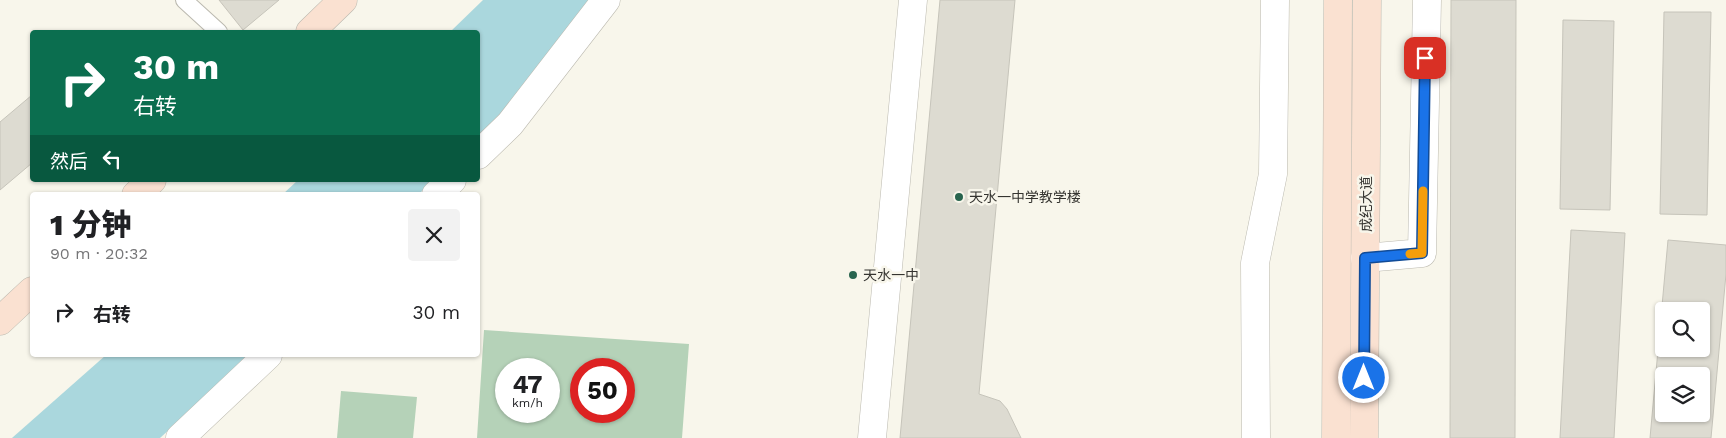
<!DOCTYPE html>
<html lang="zh">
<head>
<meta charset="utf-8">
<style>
	:root { --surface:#fff; --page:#f2f2f2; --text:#202124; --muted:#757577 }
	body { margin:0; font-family:"Work Sans","Noto Sans SC",sans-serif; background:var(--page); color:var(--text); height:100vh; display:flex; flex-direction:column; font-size:19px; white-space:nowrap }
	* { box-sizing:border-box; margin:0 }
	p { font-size:16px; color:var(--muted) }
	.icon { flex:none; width:28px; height:28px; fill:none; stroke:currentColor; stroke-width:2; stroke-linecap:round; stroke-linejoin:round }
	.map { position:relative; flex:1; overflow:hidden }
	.details { position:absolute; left:30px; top:192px; width:450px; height:165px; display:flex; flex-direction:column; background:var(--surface); border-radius:5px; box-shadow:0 1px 4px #0004 }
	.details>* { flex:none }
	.banner { position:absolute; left:30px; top:30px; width:450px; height:152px; border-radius:5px; box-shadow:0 1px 4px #0004; background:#0b6e4f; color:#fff; overflow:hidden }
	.controls { position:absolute; left:1655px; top:302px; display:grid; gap:10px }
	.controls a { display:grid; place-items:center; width:55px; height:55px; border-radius:5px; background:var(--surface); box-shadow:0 1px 4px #0004; font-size:25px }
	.speed { position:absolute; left:495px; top:358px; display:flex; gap:10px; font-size:25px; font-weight:700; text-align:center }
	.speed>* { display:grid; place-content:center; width:65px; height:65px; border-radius:50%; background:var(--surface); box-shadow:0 1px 4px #0004; line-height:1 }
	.speed small { font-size:12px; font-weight:400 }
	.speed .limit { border:8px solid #d22; background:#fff; color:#111 }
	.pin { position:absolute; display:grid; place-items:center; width:42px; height:42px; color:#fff; margin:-21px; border-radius:10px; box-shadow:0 2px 8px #0006 }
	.me { position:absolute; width:55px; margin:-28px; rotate:0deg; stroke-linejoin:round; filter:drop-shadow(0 0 4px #0008) }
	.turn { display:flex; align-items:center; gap:18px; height:105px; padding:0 20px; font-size:22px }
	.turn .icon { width:65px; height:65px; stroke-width:2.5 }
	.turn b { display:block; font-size:35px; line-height:42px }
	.then { display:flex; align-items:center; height:48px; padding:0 20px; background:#0003; gap:10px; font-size:19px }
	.round { display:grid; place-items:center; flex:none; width:52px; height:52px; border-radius:5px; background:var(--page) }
	.overview { display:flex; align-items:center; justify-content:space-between; height:85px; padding:0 20px }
	h1 { font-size:30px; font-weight:800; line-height:38px }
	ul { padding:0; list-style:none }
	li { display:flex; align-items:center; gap:15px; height:70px; padding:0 20px }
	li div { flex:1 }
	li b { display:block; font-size:19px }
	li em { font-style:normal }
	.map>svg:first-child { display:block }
	.green { fill:#b5d2b8; fill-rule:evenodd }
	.water { fill:#aad7dd }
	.building { fill:#dddbd1; stroke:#c6c4ba; fill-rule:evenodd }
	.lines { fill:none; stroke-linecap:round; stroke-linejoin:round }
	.lane-casing { stroke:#bbb9af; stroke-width:18 }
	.street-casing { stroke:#bbb9af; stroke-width:29 }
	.secondary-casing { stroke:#bbb9af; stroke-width:29 }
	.lane { stroke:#fff; stroke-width:16 }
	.street { stroke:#fff; stroke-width:28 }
	.secondary { stroke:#fae1d1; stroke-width:28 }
	.route-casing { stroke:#114b97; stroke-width:12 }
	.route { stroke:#1a73e8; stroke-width:9 }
	.slow { stroke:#f59e0b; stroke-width:9 }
	.poi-dot { fill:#28644e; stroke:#f8f6eb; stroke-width:2 }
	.labels { text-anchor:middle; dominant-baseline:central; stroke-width:5; stroke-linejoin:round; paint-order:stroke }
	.poi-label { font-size:14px; fill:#353430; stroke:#f8f6eb; text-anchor:start }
	.street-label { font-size:14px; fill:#353430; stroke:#f8f6eb }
</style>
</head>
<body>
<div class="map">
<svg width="1726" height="438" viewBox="0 0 1726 438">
	<rect width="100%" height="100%" fill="#f8f6eb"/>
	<g class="green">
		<path d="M484,330L689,344L682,438H477ZM506,369H549V411H506ZM581,369H624V411H581Z"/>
		<polygon points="341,391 417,397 413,438 337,438"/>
	</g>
	<g class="water">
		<polygon points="483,0 592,0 497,119 478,138 478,32 450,32"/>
		<polygon points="298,180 433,180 418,195 282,195"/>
		<polygon points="106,355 251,355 160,438 12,438"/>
	</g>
	<g class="building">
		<polygon points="219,0 279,0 243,30"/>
		<polygon points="940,0 1015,0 979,394 1000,401 1007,409 1021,438 900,438"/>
		<polygon points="1451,0 1516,0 1515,438 1450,438"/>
		<polygon points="1664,12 1711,12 1707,215 1660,214"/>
		<polygon points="1563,20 1614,21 1610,210 1560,209"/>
		<polygon points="32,95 32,163 0,190 0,122"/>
		<polygon points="1571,230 1625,233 1614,438 1560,438"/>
		<path d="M1668,240L1726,245V274L1711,438H1650ZM1664,311H1701V349H1664ZM1664,376H1701V414H1664Z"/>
	</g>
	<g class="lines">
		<defs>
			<polyline id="lane" points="184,0 219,32"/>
			<g id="street">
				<polyline points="478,155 510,124 606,0"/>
				<polyline points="436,195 452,180"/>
				<polyline points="1365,258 1422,253 1427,0"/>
				<polyline points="180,438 268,355"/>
				<polyline points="872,438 913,0"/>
				<polyline points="1256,438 1255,263 1273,174 1275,0"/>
			</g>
			<g id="secondary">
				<polyline points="310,32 343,0"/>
				<polyline points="136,195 152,180"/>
				<polyline points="0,321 32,291"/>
				<polyline points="1336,438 1338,0"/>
				<polyline points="1364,438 1367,0"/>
			</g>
		</defs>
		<use href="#lane" class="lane-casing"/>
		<use href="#street" class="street-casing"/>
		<use href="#secondary" class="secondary-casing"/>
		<use href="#lane" class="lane"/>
		<use href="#street" class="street"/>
		<use href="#secondary" class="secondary"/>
	</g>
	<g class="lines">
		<defs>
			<polyline id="route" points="1364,378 1365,258 1422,253 1425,58"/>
		</defs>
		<use href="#route" class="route-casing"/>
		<use href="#route" class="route"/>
		<polyline class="slow" points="1410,254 1422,253 1423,191"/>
	</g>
	<g class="poi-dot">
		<circle cx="959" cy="197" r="5"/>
		<circle cx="853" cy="275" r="5"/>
	</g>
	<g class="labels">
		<g class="poi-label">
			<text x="969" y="197">天水一中学教学楼</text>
			<text x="863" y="275">天水一中</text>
		</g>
		<g class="street-label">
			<text transform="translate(1366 204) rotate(-90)">成纪大道</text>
		</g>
	</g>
</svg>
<div class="controls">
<a><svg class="icon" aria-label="search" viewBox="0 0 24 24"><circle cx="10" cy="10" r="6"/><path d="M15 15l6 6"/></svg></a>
<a><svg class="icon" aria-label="layers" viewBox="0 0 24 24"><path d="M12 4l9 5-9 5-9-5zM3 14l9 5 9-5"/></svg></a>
</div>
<div class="speed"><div>47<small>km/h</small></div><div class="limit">50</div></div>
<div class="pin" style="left:1425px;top:58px;background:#d93025"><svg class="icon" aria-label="arrive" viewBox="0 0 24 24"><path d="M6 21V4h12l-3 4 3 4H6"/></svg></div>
<svg class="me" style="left:1364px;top:378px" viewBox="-20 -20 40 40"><circle r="17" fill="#1a73e8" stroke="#fff" stroke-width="3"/><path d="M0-11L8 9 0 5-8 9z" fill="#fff"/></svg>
<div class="banner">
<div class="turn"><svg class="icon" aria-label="right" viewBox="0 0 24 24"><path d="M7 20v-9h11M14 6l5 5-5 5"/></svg><div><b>30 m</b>右转</div></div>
<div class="then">然后<svg class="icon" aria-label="left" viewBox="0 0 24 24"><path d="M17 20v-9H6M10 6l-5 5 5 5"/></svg></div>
</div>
<section class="details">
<div class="overview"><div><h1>1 分钟</h1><p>90 m · 20:32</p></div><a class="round"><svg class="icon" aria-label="close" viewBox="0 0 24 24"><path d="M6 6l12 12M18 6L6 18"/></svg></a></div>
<ul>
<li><svg class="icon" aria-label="right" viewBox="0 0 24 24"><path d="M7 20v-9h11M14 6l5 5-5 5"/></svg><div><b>右转</b></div><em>30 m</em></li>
</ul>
</section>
</div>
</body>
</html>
